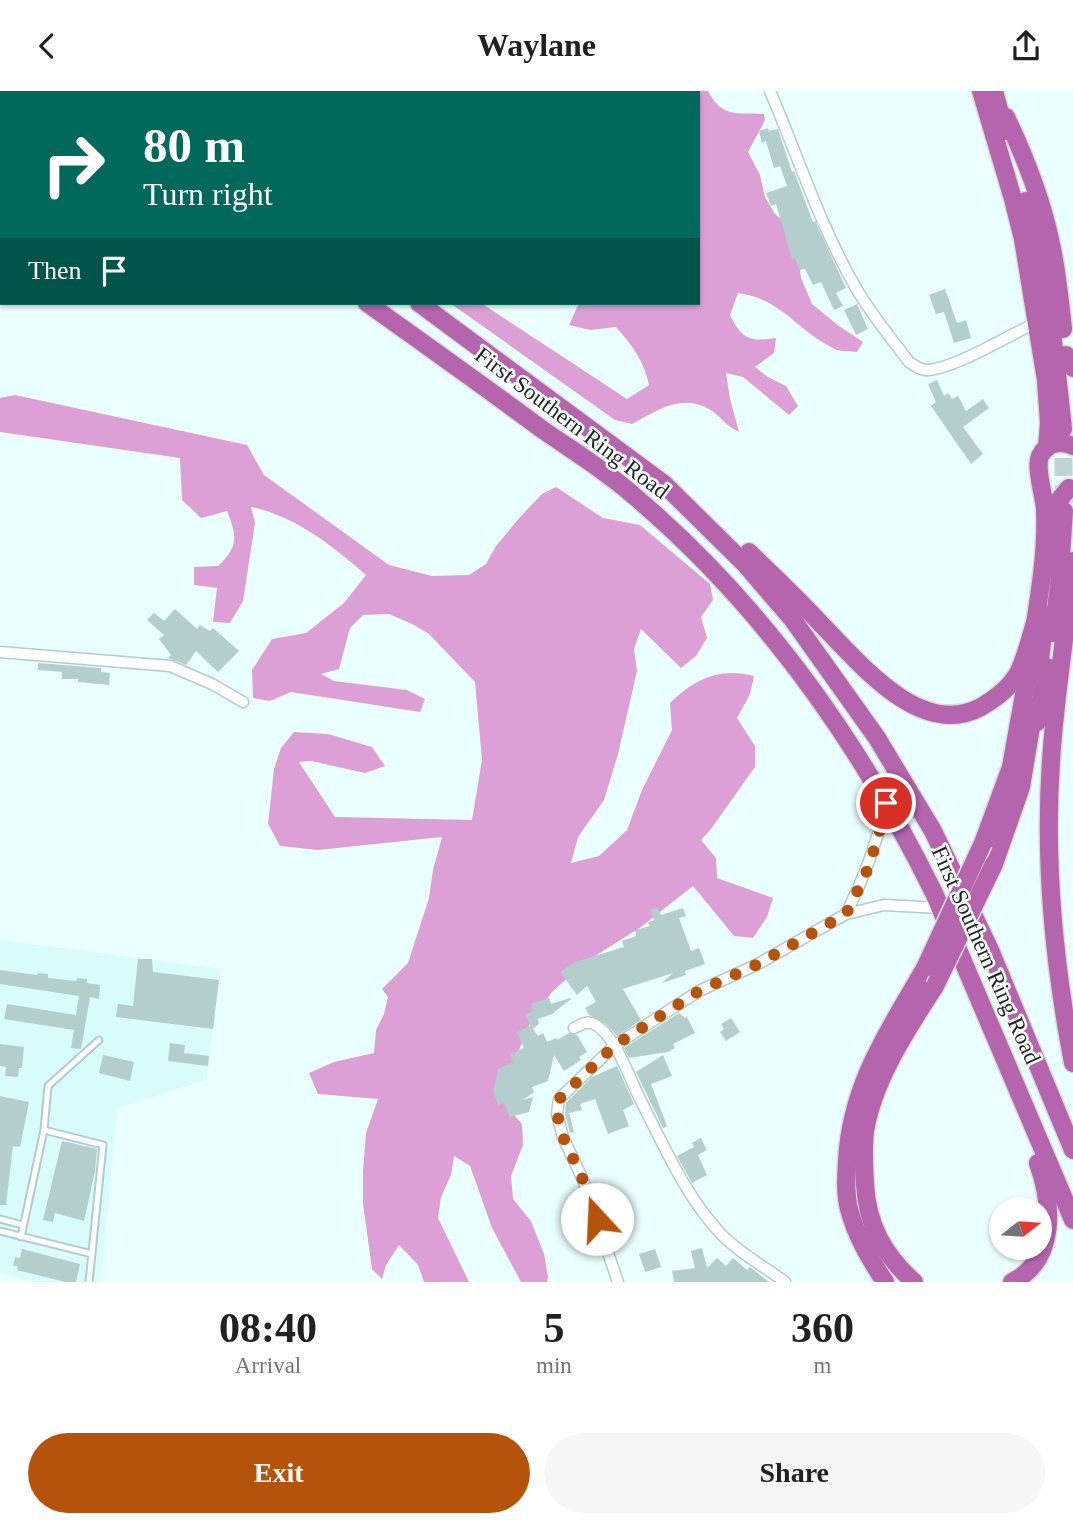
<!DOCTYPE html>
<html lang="en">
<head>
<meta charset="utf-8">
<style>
	:root { --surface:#fff; --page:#f6f6f6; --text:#202124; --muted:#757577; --accent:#b45309 }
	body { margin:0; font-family:Georgia,serif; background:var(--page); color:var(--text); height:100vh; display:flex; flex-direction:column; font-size:26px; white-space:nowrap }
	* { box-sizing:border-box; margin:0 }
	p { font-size:23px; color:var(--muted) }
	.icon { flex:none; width:38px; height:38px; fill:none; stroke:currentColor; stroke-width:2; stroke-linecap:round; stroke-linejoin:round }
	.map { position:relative; height:1191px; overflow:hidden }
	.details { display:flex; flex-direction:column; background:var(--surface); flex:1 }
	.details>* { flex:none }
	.top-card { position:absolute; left:0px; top:0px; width:700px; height:214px; box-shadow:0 2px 5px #0004; background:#00695c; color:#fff; overflow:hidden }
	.needle { width:46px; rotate:73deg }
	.buttons { position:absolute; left:989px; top:1106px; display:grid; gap:14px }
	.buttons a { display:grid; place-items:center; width:63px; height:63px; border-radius:50%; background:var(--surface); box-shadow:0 2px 5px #0004; font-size:35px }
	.pin { position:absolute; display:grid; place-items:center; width:60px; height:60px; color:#fff; margin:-30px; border:4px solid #fff; border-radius:50%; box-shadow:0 2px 7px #0007 }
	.me { position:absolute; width:77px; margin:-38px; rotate:340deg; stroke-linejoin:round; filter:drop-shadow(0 0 5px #0008) }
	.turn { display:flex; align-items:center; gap:24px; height:147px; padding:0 28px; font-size:32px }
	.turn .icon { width:91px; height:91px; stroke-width:2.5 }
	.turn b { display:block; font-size:49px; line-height:60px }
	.then { display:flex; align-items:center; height:66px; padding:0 28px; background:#0003; gap:14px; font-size:26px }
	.eta { display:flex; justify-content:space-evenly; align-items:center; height:119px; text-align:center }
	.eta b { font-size:42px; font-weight:700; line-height:49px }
	.primary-button { display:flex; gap:14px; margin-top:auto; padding:14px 28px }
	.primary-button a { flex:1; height:80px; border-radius:42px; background:var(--accent); color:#fff; font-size:28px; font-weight:700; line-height:80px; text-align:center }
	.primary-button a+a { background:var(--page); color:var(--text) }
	header { display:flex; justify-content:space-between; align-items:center; height:91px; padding:0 28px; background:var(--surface); font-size:32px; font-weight:700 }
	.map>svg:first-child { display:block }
	.built { fill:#d8fbfc }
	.forest { fill:#dc9fd6 }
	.building { fill:#b4cdcd }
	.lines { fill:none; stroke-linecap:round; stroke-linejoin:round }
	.highway-tunnel { stroke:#c1d4d4; stroke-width:18; stroke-dasharray:18 9; stroke-linecap:butt }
	.lane-casing { stroke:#b3cbcc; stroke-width:9 }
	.street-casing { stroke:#b3cbcc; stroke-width:13 }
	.highway-casing { stroke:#dbdcdc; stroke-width:21 }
	.lane { stroke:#fff; stroke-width:5 }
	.street { stroke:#fff; stroke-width:10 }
	.highway { stroke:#b564ae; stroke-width:18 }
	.highway-bridge-casing { stroke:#dbdcdc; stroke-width:21; stroke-linecap:butt }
	.highway-bridge { stroke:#b564ae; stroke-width:18 }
	.route { stroke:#b45309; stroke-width:12; stroke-dasharray:0 21.6 }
	.labels { text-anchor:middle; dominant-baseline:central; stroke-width:5; stroke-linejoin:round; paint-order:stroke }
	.street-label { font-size:23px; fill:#1d2626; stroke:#fff }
</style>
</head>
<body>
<header><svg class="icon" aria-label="back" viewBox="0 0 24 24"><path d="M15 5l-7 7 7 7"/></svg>Waylane<svg class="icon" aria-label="share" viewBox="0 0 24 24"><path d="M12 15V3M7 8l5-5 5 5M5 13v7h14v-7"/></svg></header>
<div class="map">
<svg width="1073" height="1191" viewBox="0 0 1073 1191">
	<rect width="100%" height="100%" fill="#eaffff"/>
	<polygon class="built" points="0,849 221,878 206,989 117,1017 101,1191 35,1191 0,1182"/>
	<g class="forest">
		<path d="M413,0H708C723,28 736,21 764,23L765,29L748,61L760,84L765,106L775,123L791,136L796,151L801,187L812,213L839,235L863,251L857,261C850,260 841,261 835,258C797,241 783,208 738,202L730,224C742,248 749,251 776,247L774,262L755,276L768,286L786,295L798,315L789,324L743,286L726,282L730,308L739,341C724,334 720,324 709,318C681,302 656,320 632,333L615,329L450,212H481L627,308L649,294C644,270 632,254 616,236L590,239L569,234L579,212H698V2Z"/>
		<path d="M15,304L247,354L264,384L389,474L432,485L469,484L486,473L496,455L521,425L542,403L556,396L603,427L640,434L710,493L713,509L701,526L707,547L696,565L681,577L641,538L634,558L637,580L618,663L604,709L578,746L571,772L599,765L627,739L642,699L672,639L670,612C695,588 719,576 754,585L750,603L737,627L755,655V676L711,738L701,749L716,767L717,787L773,807L767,826L753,847L734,845L693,795L641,836L584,872L552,901L530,932L502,1001L507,1016L522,1033L523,1054L511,1085L513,1108L531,1130L544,1163L548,1186L547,1191H521L492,1137L470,1075L454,1065L451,1084L441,1106L438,1127L469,1191H424L418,1174L399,1154L386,1174L382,1188L372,1178L363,1113V1080L366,1042L378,1008L318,1003L309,982L334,971L374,962L376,939L384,923L388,906L382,898L408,872L429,807L433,779L442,746L318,759L280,755L268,733L274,678L281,657L294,641L328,643L372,656L385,675L365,682L311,670L299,671L335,726L472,729L482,669L475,591L429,543L414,534L389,523L363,524L350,537L339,578L321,583L334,590L407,599L425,608L420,621L291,601L270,610L253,607L252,579L272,548L306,542L344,512L366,484C333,455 295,425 251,416L255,432L243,510L230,532L213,531L217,497L194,494V476L218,475C239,455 237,445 227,420L201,427L182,409L180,367L0,341V307Z"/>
	</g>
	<g class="building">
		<polygon points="768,37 769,40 778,38 792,81 794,80 813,131 815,130 846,197 836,202 843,215 834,219 821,191 813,194 805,178 799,179 795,167 792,168 776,113 771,115 766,102 787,95 780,75 774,77 766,50 762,52 759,40"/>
		<polygon points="945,198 957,232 966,229 971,247 954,252 944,221 936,223 929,204"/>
		<polygon points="857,213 868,238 856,244 844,219"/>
		<polygon points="937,289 944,305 948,302 952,308 958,305 966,320 983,308 989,317 963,336 983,363 971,373 931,315 936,311 928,293"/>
		<polygon points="175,518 197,538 200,534 210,540 213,537 239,560 218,581 196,560 186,574 168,567 171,564 159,548 164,544 147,529 154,522 164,530"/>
		<polygon points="38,572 101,577 101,581 110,582 109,594 78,591 78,588 62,588 62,581 38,579"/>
		<polygon points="658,816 661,824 683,817 686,825 679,827 691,860 699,857 705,873 685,880 686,884 662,892 673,882 623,898 641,929 617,945 606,933 589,924 585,917 596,911 587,895 577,904 560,881 575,871 624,856 622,850 636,845 635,839 650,835 648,831 654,829 650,819"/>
		<polygon points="138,868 152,868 153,881 219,889 213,938 116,926 118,913 133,915"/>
		<polygon points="0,879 37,884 38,882 48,883 48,887 76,890 77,887 87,888 87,892 100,894 99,908 90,906 81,958 71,957 74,939 4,928 7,913 76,924 79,905 0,893"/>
		<polygon points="549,907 551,913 570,907 571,908 552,923 538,928 539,933 533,938 538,945 543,942 547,951 556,947 557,949 569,942 577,944 587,961 579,966 581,969 564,980 554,964 548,990 532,996 534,1001 523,1009 533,1006 529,1021 510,1026 504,1012 498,1014 493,1000 498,978 513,971 510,963 524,957 517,941 530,935 525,924 533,920 531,913"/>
		<polygon points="679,922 685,927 687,926 695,942 673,953 675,957 668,961 629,967 624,957"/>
		<polygon points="731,927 740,941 726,950 720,941 724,938 721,933"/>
		<polygon points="170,952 185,954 184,962 209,965 208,975 168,970"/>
		<polygon points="0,953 24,956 22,977 19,977 18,986 5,985 6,976 0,975"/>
		<polygon points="103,964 134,971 130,990 99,982"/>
		<polygon points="663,964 672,985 651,993 667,1035 663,1037 636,981"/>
		<polygon points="617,975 634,1013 623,1019 629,1035 608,1043 595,1008 580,1013 582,1019 569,1022 574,1041 570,1042 565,1023 566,1012 592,986"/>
		<polygon points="0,1005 29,1011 20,1056 13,1055 6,1114 0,1114"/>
		<polygon points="701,1047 707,1059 698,1064 707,1084 692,1092 677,1065 694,1056 692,1052"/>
		<polygon points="62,1050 97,1058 95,1080 84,1130 55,1122 53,1131 43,1129"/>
		<polygon points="604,1095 615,1125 604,1129 596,1098"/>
		<polygon points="702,1157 707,1177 717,1167 726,1175 733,1167 747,1179 750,1176 769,1191 674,1191 672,1180 695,1177 691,1160"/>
		<polygon points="22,1158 80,1173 76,1191 66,1191 17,1179 18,1175 13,1175 15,1166 20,1167"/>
		<polygon points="655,1158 661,1176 645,1181 639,1163"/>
	</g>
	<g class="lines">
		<polyline class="highway-tunnel" points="1063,340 1064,413"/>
		<defs>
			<g id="lane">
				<polyline points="4,0 6,2"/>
				<polyline points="0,40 2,48"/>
				<polyline points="0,96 2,96"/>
				<polyline points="44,1039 103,1054 89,1191"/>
				<polyline points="0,1128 23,1134"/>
				<polyline points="0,1140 92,1163"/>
				<polyline points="21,1146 44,1039 48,995 99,949"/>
			</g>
			<g id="street">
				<path d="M770,0C798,65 820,135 856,197C871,223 891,247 909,271C915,275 921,280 929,279C957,276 1010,244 1037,231"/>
				<polyline points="0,561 170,575 212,593 243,611"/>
				<path d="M846,823C864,787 877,752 886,713"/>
				<path d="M574,937C580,934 587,929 594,933C616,944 630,989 641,1010C664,1055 686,1106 721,1143C739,1162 764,1175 785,1191"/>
				<polyline points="618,1191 583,1089 563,1046 557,1023 559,1008 614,955 699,900 758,873 846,823 884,814 941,817"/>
			</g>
			<g id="highway">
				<polyline points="116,0 118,2"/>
				<polyline points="153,0 154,2"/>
				<polyline points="981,0 1013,108 1023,148 1046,289 1049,332 1047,357"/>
				<polyline points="994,0 1005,40"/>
				<path d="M1006,26C1025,66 1042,109 1051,153C1057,180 1060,209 1063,238"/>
				<path d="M1026,110C1047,185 1055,261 1063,338"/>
				<polyline points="0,136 2,136"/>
				<path d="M367,212C426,254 485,296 543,339C573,360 606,380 633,404C762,513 860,652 934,802L1073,1129"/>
				<polyline points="419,212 664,393 744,472 793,529 877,647 933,740 990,859 1073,1059"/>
				<polyline points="1066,264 1073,277"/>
				<polyline points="1053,434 1056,413 1069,397"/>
				<path d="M749,461C773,485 798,508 821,533C858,570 920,649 981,616C995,608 1008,599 1017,584C1026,568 1030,546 1036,529"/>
				<path d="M1073,470C1067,537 1055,603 1051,670C1044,771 1054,873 1073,972"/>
				<path d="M1034,539C1040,500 1047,458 1045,418C1044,404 1035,377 1040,365C1047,351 1061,350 1073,355"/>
				<polyline points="1053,542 1059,494 1064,420"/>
				<polyline points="1038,587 1045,524"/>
				<polyline points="1037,631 1047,576"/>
				<polyline points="983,752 1011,676 1030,570"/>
				<polyline points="994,773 1021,696 1034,618"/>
				<path d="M885,1191C870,1168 856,1145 849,1118C845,1103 846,1086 847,1070C851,994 888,941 925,877"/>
				<path d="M914,1191C884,1164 867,1134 865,1093C864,1076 863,1057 865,1040C874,987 907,939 935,895"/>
				<path d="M1012,1191C1058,1168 1052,1112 1038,1072"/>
			</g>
		</defs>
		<use href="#lane" class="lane-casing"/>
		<use href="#street" class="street-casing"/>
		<use href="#highway" class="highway-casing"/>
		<use href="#lane" class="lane"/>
		<use href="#street" class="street"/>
		<use href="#highway" class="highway"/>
		<defs>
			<g id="highway-bridge">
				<polyline points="925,877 983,752"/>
				<polyline points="935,895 994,773"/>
			</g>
		</defs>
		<use href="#highway-bridge" class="highway-bridge-casing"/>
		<use href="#highway-bridge" class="highway-bridge"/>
	</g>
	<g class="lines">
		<polyline class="route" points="597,1128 583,1089 563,1046 557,1023 559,1008 614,955 699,900 758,873 846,823 865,785 878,747 886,712"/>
	</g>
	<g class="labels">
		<g class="street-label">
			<text transform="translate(572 332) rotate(37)">First Southern Ring Road</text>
			<text transform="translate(986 864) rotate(66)">First Southern Ring Road</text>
		</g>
	</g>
</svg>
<div class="buttons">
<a><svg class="needle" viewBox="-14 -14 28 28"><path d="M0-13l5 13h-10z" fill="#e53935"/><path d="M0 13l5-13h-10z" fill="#757577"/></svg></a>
</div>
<div class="pin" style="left:886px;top:712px;background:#d93025"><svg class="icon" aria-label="arrive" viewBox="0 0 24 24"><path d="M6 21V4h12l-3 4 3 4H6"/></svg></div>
<svg class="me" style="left:597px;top:1128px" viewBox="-20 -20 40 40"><circle r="19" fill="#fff"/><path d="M0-13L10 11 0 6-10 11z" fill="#b45309"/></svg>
<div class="top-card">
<div class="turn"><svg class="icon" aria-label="right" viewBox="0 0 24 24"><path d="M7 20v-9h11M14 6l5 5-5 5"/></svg><div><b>80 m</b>Turn right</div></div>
<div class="then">Then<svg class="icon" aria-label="arrive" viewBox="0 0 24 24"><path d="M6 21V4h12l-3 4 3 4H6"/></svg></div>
</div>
</div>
<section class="details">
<div class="eta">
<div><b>08:40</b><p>Arrival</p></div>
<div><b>5</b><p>min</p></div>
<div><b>360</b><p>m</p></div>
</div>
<div class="primary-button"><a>Exit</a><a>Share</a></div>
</section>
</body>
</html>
